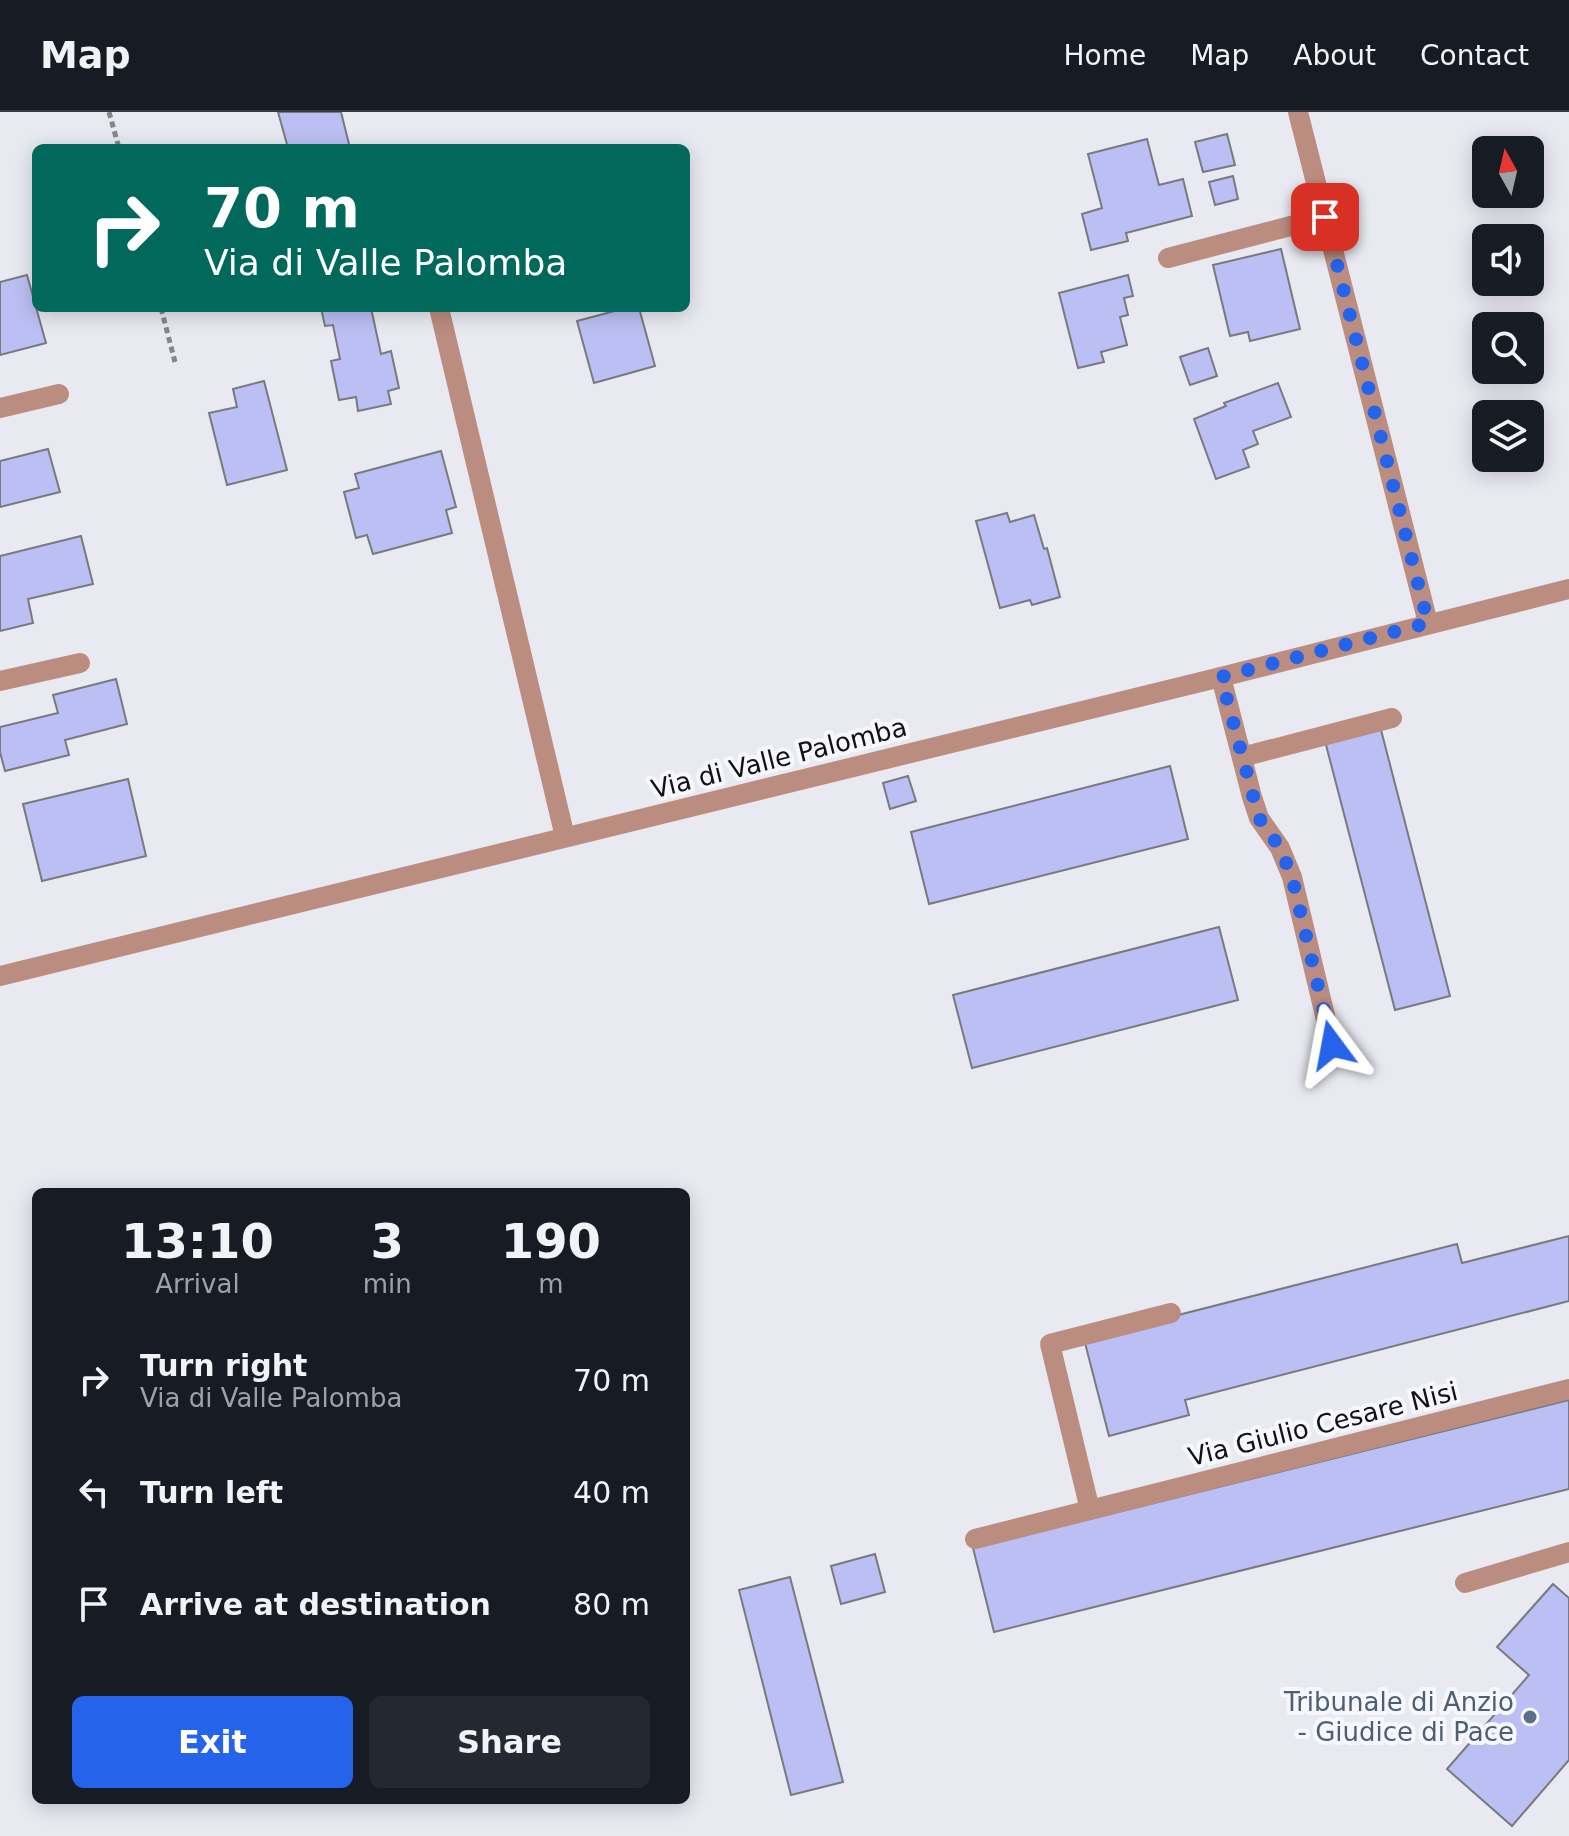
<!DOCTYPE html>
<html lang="en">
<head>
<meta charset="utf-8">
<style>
	:root { --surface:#171b24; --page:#242831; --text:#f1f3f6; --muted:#9ea1a6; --line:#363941; --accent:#2563eb }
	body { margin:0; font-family:"DejaVu Sans",sans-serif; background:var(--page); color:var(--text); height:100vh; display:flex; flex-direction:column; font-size:30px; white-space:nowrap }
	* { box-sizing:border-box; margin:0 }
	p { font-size:26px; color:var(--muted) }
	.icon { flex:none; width:44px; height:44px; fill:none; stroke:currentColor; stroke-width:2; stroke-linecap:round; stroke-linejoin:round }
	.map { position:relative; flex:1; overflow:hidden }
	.panel { position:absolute; left:32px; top:1076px; width:658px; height:616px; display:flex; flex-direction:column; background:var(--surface); border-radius:12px; box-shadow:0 4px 20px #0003 }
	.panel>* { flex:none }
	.hud { position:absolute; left:32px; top:32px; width:658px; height:168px; border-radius:12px; box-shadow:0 4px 20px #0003; background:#00695c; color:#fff; overflow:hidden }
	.needle { width:52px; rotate:352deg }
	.tools { position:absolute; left:1472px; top:24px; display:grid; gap:16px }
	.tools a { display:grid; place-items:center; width:72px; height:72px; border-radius:12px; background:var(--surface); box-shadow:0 4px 20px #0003; font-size:40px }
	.pin { position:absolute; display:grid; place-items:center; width:68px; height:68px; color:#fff; margin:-34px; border-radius:16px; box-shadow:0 4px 12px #0006 }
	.me { position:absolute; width:88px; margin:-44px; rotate:347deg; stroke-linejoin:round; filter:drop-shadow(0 0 6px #0008) }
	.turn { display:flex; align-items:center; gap:28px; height:168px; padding:0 40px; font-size:36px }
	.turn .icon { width:104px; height:104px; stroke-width:2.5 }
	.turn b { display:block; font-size:56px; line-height:68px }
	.eta { display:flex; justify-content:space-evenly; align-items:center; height:136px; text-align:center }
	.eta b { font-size:48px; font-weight:800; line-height:56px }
	.cta { display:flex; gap:16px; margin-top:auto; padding:16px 40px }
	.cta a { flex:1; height:92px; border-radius:12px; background:var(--accent); color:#fff; font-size:32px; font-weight:800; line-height:92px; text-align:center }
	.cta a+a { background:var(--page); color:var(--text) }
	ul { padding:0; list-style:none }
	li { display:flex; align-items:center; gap:24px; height:112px; padding:0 40px }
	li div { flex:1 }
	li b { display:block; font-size:30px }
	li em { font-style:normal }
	header { display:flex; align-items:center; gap:48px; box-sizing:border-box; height:112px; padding:0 40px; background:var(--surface); border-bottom:2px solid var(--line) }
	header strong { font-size:38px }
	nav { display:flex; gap:44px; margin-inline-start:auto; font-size:28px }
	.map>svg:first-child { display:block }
	.building { fill:#bcbff3; stroke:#79797f; stroke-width:2 }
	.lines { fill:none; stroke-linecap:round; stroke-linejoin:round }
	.path { stroke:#85868a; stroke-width:5; stroke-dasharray:6 4; stroke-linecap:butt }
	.minor { stroke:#bb8d80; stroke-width:20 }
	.route { stroke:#2563eb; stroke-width:14; stroke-dasharray:0 25.2 }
	.service-dot { fill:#5c6f8a; stroke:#f7f7fe; stroke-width:3 }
	.labels { text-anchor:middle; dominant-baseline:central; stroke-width:8; stroke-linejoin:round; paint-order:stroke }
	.street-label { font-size:26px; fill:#121214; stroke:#f7f7fe }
	.service-label { font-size:26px; fill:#4e5e75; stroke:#f7f7fe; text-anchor:end }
</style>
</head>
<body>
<header>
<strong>Map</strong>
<nav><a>Home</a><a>Map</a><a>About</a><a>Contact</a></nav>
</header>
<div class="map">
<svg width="1569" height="1724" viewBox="0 0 1569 1724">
	<rect width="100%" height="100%" fill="#e9eaf1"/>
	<g class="building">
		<polygon points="278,0 341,0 350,36 288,36"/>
		<polygon points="1227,22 1235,53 1203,60 1195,30"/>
		<polygon points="1147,27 1159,73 1183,67 1192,104 1126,121 1128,129 1091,138 1082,102 1102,96 1088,42"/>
		<polygon points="1233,64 1238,87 1215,93 1209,70"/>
		<polygon points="1281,137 1300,217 1250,229 1248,220 1230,224 1213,153"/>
		<polygon points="27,163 46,231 0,243 0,170"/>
		<polygon points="1128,163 1133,184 1124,186 1128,203 1120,205 1127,233 1101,240 1104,250 1078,256 1059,181"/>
		<polygon points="321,196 371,196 381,242 391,239 399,276 388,279 391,292 358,299 356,285 339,288 331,249 340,247 333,213 325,214"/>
		<polygon points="626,196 639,196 655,254 594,271 577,209"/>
		<polygon points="1208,236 1217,264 1190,273 1180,245"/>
		<polygon points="264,269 287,358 227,373 209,301 237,295 233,277"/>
		<polygon points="1278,271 1291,305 1253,319 1258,332 1243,338 1249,355 1216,367 1194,307 1226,294 1224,291"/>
		<polygon points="48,337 60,380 0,395 0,349"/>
		<polygon points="441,339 456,395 446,398 452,421 373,442 367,423 356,426 344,380 359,376 355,362"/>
		<polygon points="1007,401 1010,410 1034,403 1044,437 1047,436 1060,485 1032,493 1030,488 1000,496 976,409"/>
		<polygon points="81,424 93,472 28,487 33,511 0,519 0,444"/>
		<polygon points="116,567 127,612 65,628 69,643 5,659 0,640 0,615 58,601 53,583"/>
		<polygon points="1380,614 1450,884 1395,898 1325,629"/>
		<polygon points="1170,654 1188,727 929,792 911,720"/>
		<polygon points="908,664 916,689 890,697 883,671"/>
		<polygon points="128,667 146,744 42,769 23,692"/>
		<polygon points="1219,815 1238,888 972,956 953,883"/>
		<polygon points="1569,1124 1569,1189 1185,1288 1189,1303 1109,1324 1084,1227 1457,1132 1462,1151"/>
		<polygon points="1569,1288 1569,1377 994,1520 973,1436"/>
		<polygon points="875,1442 885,1480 841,1492 831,1454"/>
		<polygon points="790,1465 843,1670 791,1683 739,1478"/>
		<polygon points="1553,1472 1569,1486 1569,1648 1512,1714 1447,1657 1529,1563 1497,1535"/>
	</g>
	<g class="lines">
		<g class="path">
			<polyline points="109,0 119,36"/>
			<polyline points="161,196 175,250"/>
		</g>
		<g class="minor">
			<polyline points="1298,0 1428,511"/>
			<polyline points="1168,146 1325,105"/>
			<polyline points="439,196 565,725"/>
			<polyline points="0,296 59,282"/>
			<polyline points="1221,565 1252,685 1259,706 1280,736 1292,765 1332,933"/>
			<polyline points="0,569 80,551"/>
			<polyline points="1242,645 1392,606"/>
			<polyline points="0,864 1221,565 1569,477"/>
			<polyline points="1090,1398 1050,1232 1171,1201"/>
			<polyline points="975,1427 1569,1277"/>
			<polyline points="1465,1471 1569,1440"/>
		</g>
	</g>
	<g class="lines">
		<polyline class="route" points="1325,105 1428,511 1221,565 1259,706 1280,736 1292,765 1332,933"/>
	</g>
	<circle class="service-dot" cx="1530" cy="1605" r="8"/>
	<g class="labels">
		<g class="street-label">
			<text transform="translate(779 646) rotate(-14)">Via di Valle Palomba</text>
			<text transform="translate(1323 1312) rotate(-14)">Via Giulio Cesare Nisi</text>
		</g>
		<g class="service-label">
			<text x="1514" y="1590">Tribunale di Anzio<tspan x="1514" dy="30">- Giudice di Pace</tspan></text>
		</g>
	</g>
</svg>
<div class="tools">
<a><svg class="needle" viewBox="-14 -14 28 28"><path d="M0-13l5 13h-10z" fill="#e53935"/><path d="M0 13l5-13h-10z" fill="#9ea1a6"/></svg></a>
<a><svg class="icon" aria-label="sound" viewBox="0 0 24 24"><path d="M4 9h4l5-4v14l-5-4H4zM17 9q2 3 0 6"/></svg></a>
<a><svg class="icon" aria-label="search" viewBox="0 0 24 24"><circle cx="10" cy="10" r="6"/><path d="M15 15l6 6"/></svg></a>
<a><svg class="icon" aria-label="layers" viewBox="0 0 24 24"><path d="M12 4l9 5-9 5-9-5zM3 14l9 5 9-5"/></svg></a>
</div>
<div class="pin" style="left:1325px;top:105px;background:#d93025"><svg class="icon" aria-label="arrive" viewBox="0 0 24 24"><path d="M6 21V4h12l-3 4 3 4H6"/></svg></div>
<svg class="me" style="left:1332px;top:933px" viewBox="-20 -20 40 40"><path d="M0-17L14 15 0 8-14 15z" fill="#2563eb" stroke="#fff" stroke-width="4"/></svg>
<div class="hud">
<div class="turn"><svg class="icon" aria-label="right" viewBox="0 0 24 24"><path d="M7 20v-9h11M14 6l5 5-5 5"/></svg><div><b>70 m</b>Via di Valle Palomba</div></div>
</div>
<section class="panel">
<div class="eta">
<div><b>13:10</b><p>Arrival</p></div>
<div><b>3</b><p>min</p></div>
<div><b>190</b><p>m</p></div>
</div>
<ul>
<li><svg class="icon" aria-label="right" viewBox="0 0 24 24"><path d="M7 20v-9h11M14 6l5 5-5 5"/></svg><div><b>Turn right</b><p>Via di Valle Palomba</p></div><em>70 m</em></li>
<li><svg class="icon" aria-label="left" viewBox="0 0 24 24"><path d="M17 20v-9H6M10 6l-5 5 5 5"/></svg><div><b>Turn left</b></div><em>40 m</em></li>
<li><svg class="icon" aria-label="arrive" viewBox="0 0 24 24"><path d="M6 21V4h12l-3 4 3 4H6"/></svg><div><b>Arrive at destination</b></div><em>80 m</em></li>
</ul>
<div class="cta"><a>Exit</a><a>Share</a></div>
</section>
</div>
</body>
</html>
